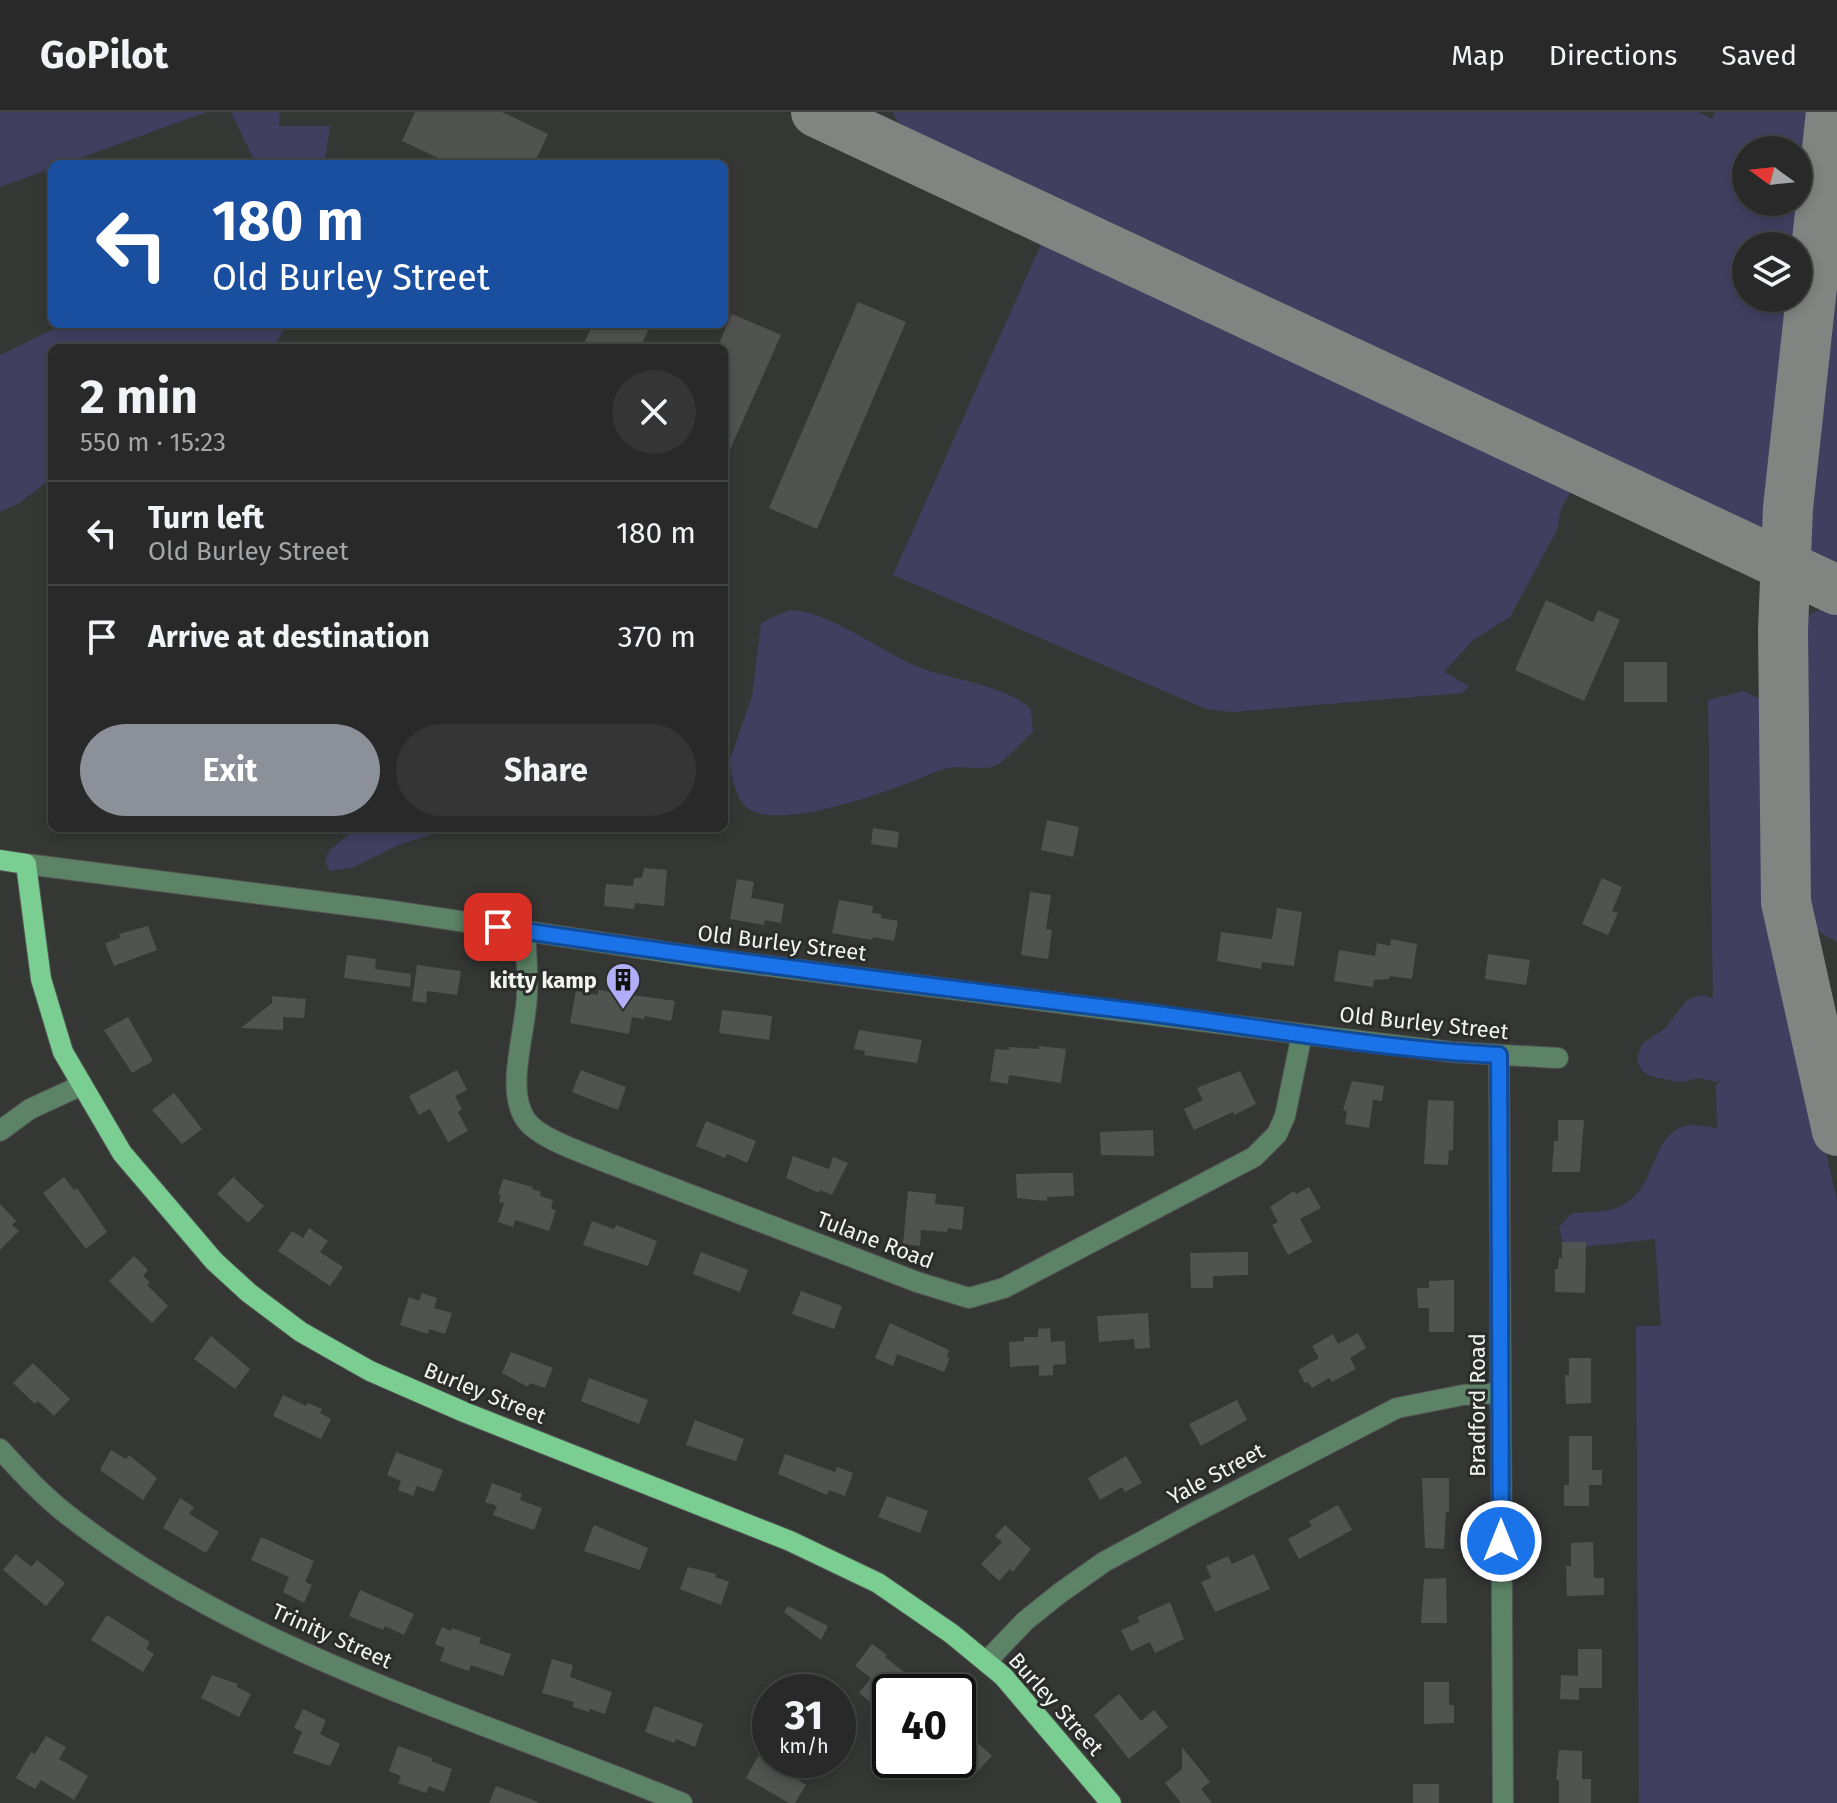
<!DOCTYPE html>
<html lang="en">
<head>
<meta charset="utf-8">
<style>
	:root { --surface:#282928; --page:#343534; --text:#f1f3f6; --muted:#a5a6a8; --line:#444545; --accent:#8c9099 }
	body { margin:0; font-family:"Fira Sans",sans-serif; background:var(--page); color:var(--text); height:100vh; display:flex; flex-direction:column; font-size:30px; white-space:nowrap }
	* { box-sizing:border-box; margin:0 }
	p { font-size:26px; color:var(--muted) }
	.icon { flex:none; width:44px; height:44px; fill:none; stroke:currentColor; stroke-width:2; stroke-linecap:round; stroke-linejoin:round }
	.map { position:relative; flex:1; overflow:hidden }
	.sheet { position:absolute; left:48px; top:232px; width:680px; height:488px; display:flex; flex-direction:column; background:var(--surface); border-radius:12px; box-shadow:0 4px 12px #0003,0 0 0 2px var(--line) }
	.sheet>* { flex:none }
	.top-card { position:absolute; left:48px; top:48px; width:680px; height:168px; border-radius:12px; box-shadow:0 4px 12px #0003,0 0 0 2px var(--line); background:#1a4fa0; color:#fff; overflow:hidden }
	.needle { width:52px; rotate:285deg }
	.tools { position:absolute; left:1732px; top:24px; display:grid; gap:16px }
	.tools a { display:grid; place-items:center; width:80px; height:80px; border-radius:50%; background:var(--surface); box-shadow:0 4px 12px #0003,0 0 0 2px var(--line); font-size:40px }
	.speed { position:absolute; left:752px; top:1562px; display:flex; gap:16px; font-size:40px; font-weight:700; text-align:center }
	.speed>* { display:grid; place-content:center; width:104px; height:104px; border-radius:50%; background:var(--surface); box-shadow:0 4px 12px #0003,0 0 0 2px var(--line); line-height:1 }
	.speed small { font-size:20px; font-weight:400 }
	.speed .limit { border:4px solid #111; border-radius:12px; background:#fff; color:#111 }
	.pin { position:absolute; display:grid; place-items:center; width:68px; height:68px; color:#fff; margin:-34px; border-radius:16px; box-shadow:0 4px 12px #0006 }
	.me { position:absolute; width:88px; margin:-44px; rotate:0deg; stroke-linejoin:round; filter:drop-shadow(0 0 6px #0008) }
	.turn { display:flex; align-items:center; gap:28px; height:168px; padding:0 32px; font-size:36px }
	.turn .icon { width:104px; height:104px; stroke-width:2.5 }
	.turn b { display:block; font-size:56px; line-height:68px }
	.round { display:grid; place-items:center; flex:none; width:84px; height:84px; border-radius:42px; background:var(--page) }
	.head { display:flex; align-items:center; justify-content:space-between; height:136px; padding:0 32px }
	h1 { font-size:48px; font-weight:700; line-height:60px }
	.cta { display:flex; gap:16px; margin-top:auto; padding:16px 32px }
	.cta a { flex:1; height:92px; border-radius:48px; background:var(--accent); color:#fff; font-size:32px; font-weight:700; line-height:92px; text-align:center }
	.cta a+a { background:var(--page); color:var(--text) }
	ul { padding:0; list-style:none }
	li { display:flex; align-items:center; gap:24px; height:104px; padding:0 32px; border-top:2px solid var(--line) }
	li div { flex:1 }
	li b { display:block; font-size:30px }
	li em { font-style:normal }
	header { display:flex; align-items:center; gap:48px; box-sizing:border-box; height:112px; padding:0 40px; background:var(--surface); border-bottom:2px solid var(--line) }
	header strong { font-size:38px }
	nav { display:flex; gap:44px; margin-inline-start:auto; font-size:28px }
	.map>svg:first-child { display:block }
	.green { fill:#413f60; fill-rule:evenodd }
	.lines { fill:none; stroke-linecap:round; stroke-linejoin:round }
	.taxiway { stroke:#828482; stroke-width:50 }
	.building { fill:#515351 }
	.minor-casing { stroke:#535553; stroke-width:22 }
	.major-casing { stroke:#535553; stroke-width:22 }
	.minor { stroke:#5c8365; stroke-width:20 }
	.major { stroke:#7ace91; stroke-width:20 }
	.route-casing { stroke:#114b97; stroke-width:20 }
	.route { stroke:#1a73e8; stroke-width:14 }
	.labels { text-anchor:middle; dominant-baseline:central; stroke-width:6; stroke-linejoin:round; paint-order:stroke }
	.street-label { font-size:22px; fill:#f2f4f2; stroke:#2b2d2b }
	.poi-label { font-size:22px; font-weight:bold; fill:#f2f4f2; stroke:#2b2d2b; text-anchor:end }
</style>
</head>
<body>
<header>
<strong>GoPilot</strong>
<nav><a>Map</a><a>Directions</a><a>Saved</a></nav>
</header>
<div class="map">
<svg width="1837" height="1691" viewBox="0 0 1837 1691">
	<rect width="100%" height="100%" fill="#353735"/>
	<g class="green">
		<polygon points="0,0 207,0 63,52 52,52 52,56 0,75"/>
		<polygon points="231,0 280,0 279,14 330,14 324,52 256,52"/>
		<path d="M893,0H1698L1712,7L1715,0H1817L1798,178V134H1746V186H1797L1772,405L1761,416L1739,415L902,21ZM1746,38H1798V90H1746Z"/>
		<path d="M1837,106V463C1817,452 1807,441 1803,419Z"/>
		<polygon points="1042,130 1573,375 1561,397 1557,418 1510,505 1473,528 1444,560 1469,574 1462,581 1232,600 1206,597 893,463"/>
		<polygon points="64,212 288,212 272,236 52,236 52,366 18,392 0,400 0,243"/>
		<path d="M1824,497L1837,499V830C1802,811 1803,809 1800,770L1795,539C1799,519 1800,501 1824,497Z"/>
		<path d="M791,498C828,498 884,542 921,556C955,569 1003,572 1031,597L1033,620C1023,628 1007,647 997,653C984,660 964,653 949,656C934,659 917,668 903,673C870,685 780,717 749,697C736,689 730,661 730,647L752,585L761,512L770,506Z"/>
		<path d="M1743,579L1763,588L1770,793L1837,1089V1691H1639L1636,1214H1661L1655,1127L1574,1136L1562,1128L1559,1115L1572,1101C1587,1100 1602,1101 1616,1096C1658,1082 1649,1022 1686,1014C1695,1012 1707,1015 1717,1016L1716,973L1721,968L1716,970L1700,966L1679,970L1649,964L1640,956L1637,946L1642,932L1665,916L1687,888L1701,883L1713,886L1708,588Z"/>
		<polygon points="356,716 453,716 401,732 352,756 330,759 325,750 329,739"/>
	</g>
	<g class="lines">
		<g class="taxiway">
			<polyline points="816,0 1837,478"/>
			<polyline points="1831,0 1788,396 1783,518 1786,790 1837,1019"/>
		</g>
	</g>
	<g class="building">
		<polygon points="415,0 502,0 548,22 534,52 451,52 402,29"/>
		<polygon points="858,190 906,210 817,417 769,396"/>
		<polygon points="732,202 781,223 724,351 724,236 717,236"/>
		<polygon points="593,212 651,212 640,236 582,236"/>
		<polygon points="1546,488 1593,510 1598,498 1620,508 1584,589 1515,558"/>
		<rect x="1624" y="550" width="43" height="40"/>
		<polygon points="1047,708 1079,715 1073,745 1041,738"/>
		<polygon points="873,716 899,720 897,736 871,732"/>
		<polygon points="644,756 667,758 664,794 635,791 634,797 604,794 606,772 633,774 634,766 642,766"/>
		<polygon points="1602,766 1622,775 1612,799 1618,801 1608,823 1582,812"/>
		<polygon points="737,767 754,770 751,786 784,792 781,811 765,808 764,813 730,807"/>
		<polygon points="1030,780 1051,783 1046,817 1052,818 1048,847 1021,843"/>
		<polygon points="839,788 873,794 872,801 881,802 881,806 898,809 894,829 873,825 872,828 832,821"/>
		<polygon points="1277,796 1302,800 1294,854 1262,850 1261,857 1217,849 1221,820 1272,827"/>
		<polygon points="148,814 157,838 114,854 105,831 120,826 119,822"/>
		<polygon points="1391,827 1417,832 1412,867 1390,864 1389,867 1374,868 1373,875 1334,869 1339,838 1375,844 1377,831 1390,834"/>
		<polygon points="1488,842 1530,848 1526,873 1485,867"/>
		<polygon points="347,843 376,847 375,857 411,862 410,875 344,866"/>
		<polygon points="417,853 461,859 457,883 427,879 426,891 412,889"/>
		<polygon points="598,878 675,889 671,909 645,904 644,907 632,905 629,922 570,911 576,879 598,883"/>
		<polygon points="272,884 306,887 304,906 283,905 283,918 241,916 272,891"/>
		<polygon points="722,898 772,904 769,928 719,921"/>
		<polygon points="128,905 153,949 132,961 104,918"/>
		<polygon points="859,918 922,928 917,951 864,943 865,939 854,937"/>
		<polygon points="1039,934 1066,937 1061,971 1009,963 1008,972 990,969 995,937 1009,938 1009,935 1039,937"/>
		<polygon points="457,958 467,978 455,984 462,997 458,1000 468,1019 448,1030 430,997 419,1003 409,984"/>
		<polygon points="581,958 626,975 618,998 572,980"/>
		<polygon points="1240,959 1256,992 1234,1003 1233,1000 1194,1018 1184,997 1203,988 1197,976"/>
		<polygon points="1352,969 1384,974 1382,989 1373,988 1369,1016 1345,1012 1347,999 1343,998"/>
		<polygon points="174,981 202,1017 182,1032 152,998"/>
		<polygon points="1428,988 1454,989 1453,1039 1449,1038 1448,1053 1424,1052"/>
		<polygon points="1558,1008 1584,1008 1580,1060 1552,1060 1554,1029 1558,1029"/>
		<polygon points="706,1009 756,1029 747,1051 727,1042 725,1046 696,1034"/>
		<polygon points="1153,1018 1154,1044 1101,1043 1100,1020"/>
		<polygon points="793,1044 829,1057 833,1045 848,1051 832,1083 820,1078 819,1081 786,1066"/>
		<polygon points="1053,1061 1073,1061 1074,1084 1047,1085 1047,1089 1017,1086 1016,1062"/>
		<polygon points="64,1065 74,1078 77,1076 107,1120 86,1137 43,1081"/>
		<polygon points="233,1065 264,1094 248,1111 217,1082"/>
		<polygon points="503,1067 533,1075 532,1077 541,1080 540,1084 553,1088 551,1097 556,1098 549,1119 515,1108 513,1115 498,1110 504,1091 499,1090 501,1083 498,1083"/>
		<polygon points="1309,1075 1321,1096 1300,1107 1312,1130 1288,1143 1272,1113 1278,1110 1270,1095 1294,1079 1296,1082"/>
		<polygon points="908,1079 936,1082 935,1092 964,1095 962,1118 948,1116 947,1120 921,1118 920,1134 903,1132"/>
		<polygon points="0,1092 16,1109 12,1113 19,1119 0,1138"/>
		<polygon points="592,1109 614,1117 616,1113 657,1129 648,1154 583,1133"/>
		<polygon points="309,1116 328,1129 320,1140 343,1155 330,1174 278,1139 292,1119 303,1126"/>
		<polygon points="1562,1130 1586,1130 1585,1181 1555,1180 1555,1157 1558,1157 1559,1146 1562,1146"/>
		<polygon points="701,1140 748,1158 740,1180 693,1162"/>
		<polygon points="1248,1140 1248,1163 1213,1164 1213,1176 1191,1176 1190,1141"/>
		<polygon points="134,1144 148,1158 143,1164 150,1170 147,1173 168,1194 152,1211 109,1169"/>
		<polygon points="1454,1168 1454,1220 1429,1220 1429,1196 1418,1196 1417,1176 1429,1176 1429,1169"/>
		<polygon points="801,1179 842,1194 834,1217 792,1202"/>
		<polygon points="422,1181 437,1186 434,1196 452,1201 445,1222 429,1217 428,1222 400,1213 409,1185 419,1189"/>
		<polygon points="1148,1201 1150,1236 1135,1237 1134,1227 1099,1230 1097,1204"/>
		<polygon points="890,1211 949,1238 947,1245 950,1246 944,1260 897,1242 893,1254 875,1246"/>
		<polygon points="1050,1216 1051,1230 1065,1229 1066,1252 1053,1253 1053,1263 1039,1264 1039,1253 1010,1255 1009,1230 1024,1229 1024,1225 1038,1225 1038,1217"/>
		<polygon points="1358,1221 1366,1236 1350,1246 1356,1257 1332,1270 1329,1266 1312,1276 1308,1270 1305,1271 1298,1258 1319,1246 1312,1234 1333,1222 1338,1232"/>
		<polygon points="211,1224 250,1257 235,1277 194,1247"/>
		<polygon points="511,1240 553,1256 545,1276 530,1271 528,1275 502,1261"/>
		<polygon points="1569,1246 1591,1246 1591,1291 1566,1292 1565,1263 1569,1263"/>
		<polygon points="33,1251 70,1287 54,1304 38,1289 35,1292 13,1271"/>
		<polygon points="589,1266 648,1288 639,1312 581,1289"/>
		<polygon points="283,1283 306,1294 308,1291 322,1297 320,1301 331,1307 321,1327 273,1304"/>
		<polygon points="1237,1288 1247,1308 1201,1334 1189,1312"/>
		<polygon points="695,1308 744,1327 736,1349 686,1333"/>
		<polygon points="1569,1324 1592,1324 1592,1358 1602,1358 1602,1373 1589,1373 1589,1394 1564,1394 1564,1373 1569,1373"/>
		<polygon points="111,1338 126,1347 129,1343 157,1366 143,1388 100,1358"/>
		<polygon points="396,1340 443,1358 434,1380 417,1374 413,1384 398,1378 401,1369 387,1363"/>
		<polygon points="785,1342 835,1360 837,1355 853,1361 845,1384 829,1378 827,1383 778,1362"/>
		<polygon points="1126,1344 1142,1371 1125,1380 1122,1375 1100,1388 1088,1366"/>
		<polygon points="1422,1366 1449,1366 1449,1400 1446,1400 1444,1437 1425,1436"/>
		<polygon points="492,1371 522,1382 520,1388 542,1396 534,1418 493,1403 497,1394 485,1390"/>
		<polygon points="887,1384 928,1399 920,1421 878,1405"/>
		<polygon points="180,1386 194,1395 189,1402 219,1420 206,1441 163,1416"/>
		<polygon points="1338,1393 1352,1418 1299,1447 1288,1427 1312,1414 1309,1409"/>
		<polygon points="594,1413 648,1436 640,1458 584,1439"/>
		<polygon points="1005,1413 1031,1437 1013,1460 1010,1457 999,1469 981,1452 1002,1430 995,1424"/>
		<polygon points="261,1425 314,1449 305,1470 312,1473 304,1491 283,1480 289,1465 251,1448"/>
		<polygon points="1593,1430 1594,1466 1604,1466 1604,1483 1567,1484 1566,1454 1571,1454 1571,1431"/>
		<polygon points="16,1442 31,1455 37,1448 65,1471 46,1494 3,1458"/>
		<polygon points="1254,1442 1270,1477 1215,1500 1201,1470 1211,1466 1206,1454 1228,1444 1232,1452"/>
		<polygon points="688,1455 716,1462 715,1465 729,1470 721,1493 680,1477"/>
		<polygon points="1446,1466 1447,1511 1421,1511 1424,1467"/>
		<polygon points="360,1478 414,1502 404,1523 385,1514 383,1518 349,1504"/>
		<polygon points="1170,1490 1184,1527 1155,1541 1150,1530 1131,1539 1121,1518 1140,1510 1137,1505"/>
		<polygon points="788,1494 828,1514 821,1528 784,1500"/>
		<polygon points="107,1503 150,1530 146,1537 154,1542 143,1560 91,1528"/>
		<polygon points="442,1515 451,1519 452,1516 481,1526 479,1531 511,1542 503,1564 471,1553 469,1559 440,1549 445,1536 435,1532"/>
		<polygon points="872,1532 887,1543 885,1545 905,1561 878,1596 859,1581 871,1566 855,1554"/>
		<polygon points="1578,1537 1602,1537 1602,1576 1579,1576 1579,1588 1560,1587 1561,1563 1578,1564"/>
		<polygon points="552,1547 573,1553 570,1565 612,1580 605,1602 590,1597 589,1600 573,1595 574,1590 542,1581"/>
		<polygon points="212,1563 238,1572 237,1575 251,1582 239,1605 201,1586"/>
		<polygon points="1424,1570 1449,1570 1449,1593 1454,1593 1454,1611 1424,1612"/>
		<polygon points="1119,1582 1141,1609 1154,1598 1168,1615 1129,1647 1094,1603"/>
		<polygon points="654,1594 703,1612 695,1635 676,1627 674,1631 645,1620"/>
		<polygon points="303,1597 326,1608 320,1622 340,1632 330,1654 293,1641 302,1620 294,1616"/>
		<polygon points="958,1613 992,1644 975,1662 958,1646"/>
		<polygon points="46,1624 66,1635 59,1647 88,1664 74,1688 41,1668 35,1677 16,1666 31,1640 35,1642"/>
		<polygon points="398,1634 432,1646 431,1649 452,1657 444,1680 429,1674 426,1681 398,1671 401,1664 389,1659"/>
		<polygon points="1182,1635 1210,1670 1201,1677 1212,1691 1181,1691 1165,1671 1182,1657"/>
		<polygon points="1559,1638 1582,1639 1582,1667 1591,1667 1591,1691 1559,1691 1559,1668 1556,1668"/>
		<polygon points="758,1644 806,1673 795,1691 789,1691 746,1666"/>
		<rect x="1413" y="1672" width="26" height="19"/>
		<polygon points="496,1674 538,1690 538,1691 489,1691"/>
	</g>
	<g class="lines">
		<defs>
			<g id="minor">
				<polyline points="26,752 386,798 706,846 1302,922 1452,940 1558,946"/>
				<path d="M525,819C526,839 528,860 527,881C527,917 504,977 526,1008C539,1027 587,1042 608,1051L917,1170L969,1186L1004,1176L1254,1045L1277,1022L1285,1004L1302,922"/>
				<polyline points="1499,943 1503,1691"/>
				<polyline points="0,1019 30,997 82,973"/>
				<path d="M0,1337C21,1360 44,1385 69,1404C243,1540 481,1607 682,1691"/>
				<polyline points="986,1550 1025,1509 1060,1481 1104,1450 1194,1401 1397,1296 1463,1283 1500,1281"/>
			</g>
			<polyline id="major" points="0,748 26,752 41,867 63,940 122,1041 214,1149 249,1181 301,1220 370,1259 464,1300 790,1429 878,1471 952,1522 1003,1564 1111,1691"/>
		</defs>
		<use href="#minor" class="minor-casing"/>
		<use href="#major" class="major-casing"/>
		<use href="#minor" class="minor"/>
		<use href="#major" class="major"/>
	</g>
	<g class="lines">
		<defs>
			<path id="route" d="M498,815C709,847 921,873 1133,899C1255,914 1376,937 1499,943L1501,1429"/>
		</defs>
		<use href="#route" class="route-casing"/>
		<use href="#route" class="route"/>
	</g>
	<defs>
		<symbol id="building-pin" viewBox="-11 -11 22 30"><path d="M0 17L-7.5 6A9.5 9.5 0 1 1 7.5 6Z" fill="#b2adf9" stroke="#2b2d2b"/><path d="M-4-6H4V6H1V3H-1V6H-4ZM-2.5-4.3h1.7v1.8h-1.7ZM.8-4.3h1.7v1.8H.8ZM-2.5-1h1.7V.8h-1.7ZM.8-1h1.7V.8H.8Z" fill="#111"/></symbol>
	</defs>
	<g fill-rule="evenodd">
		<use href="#building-pin" x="603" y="848" width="40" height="54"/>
	</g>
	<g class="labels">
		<g class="street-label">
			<text transform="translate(782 831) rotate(7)">Old Burley Street</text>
			<text transform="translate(1424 911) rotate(6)">Old Burley Street</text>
			<text transform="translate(875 1128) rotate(21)">Tulane Road</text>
			<text transform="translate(485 1281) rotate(22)">Burley Street</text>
			<text transform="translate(1477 1293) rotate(-90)">Bradford Road</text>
			<text transform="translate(1216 1362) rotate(-28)">Yale Street</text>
			<text transform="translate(332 1524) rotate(24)">Trinity Street</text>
			<text transform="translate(1056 1592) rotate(48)">Burley Street</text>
		</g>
		<g class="poi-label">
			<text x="597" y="868">kitty kamp</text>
		</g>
	</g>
</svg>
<div class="tools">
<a><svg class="needle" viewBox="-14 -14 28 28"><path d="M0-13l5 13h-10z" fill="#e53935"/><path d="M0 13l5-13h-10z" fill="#a5a6a8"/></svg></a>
<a><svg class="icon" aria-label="layers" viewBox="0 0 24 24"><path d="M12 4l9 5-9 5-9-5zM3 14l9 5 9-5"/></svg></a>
</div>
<div class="speed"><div>31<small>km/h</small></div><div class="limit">40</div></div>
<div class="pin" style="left:498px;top:815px;background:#d93025"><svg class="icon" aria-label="arrive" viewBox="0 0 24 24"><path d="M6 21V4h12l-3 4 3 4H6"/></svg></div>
<svg class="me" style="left:1501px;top:1429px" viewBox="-20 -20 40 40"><circle r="17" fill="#1a73e8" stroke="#fff" stroke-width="3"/><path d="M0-11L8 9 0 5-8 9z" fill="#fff"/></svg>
<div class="top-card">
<div class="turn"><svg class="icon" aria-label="left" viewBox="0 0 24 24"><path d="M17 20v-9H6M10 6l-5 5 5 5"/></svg><div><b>180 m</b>Old Burley Street</div></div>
</div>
<section class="sheet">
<div class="head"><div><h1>2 min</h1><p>550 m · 15:23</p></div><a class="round"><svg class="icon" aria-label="close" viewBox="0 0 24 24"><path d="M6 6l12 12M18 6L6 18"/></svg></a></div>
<ul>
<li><svg class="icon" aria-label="left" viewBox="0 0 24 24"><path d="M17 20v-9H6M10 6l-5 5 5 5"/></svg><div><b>Turn left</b><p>Old Burley Street</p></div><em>180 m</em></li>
<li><svg class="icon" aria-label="arrive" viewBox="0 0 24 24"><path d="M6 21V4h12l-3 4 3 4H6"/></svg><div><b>Arrive at destination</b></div><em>370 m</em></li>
</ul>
<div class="cta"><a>Exit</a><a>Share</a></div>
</section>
</div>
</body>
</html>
